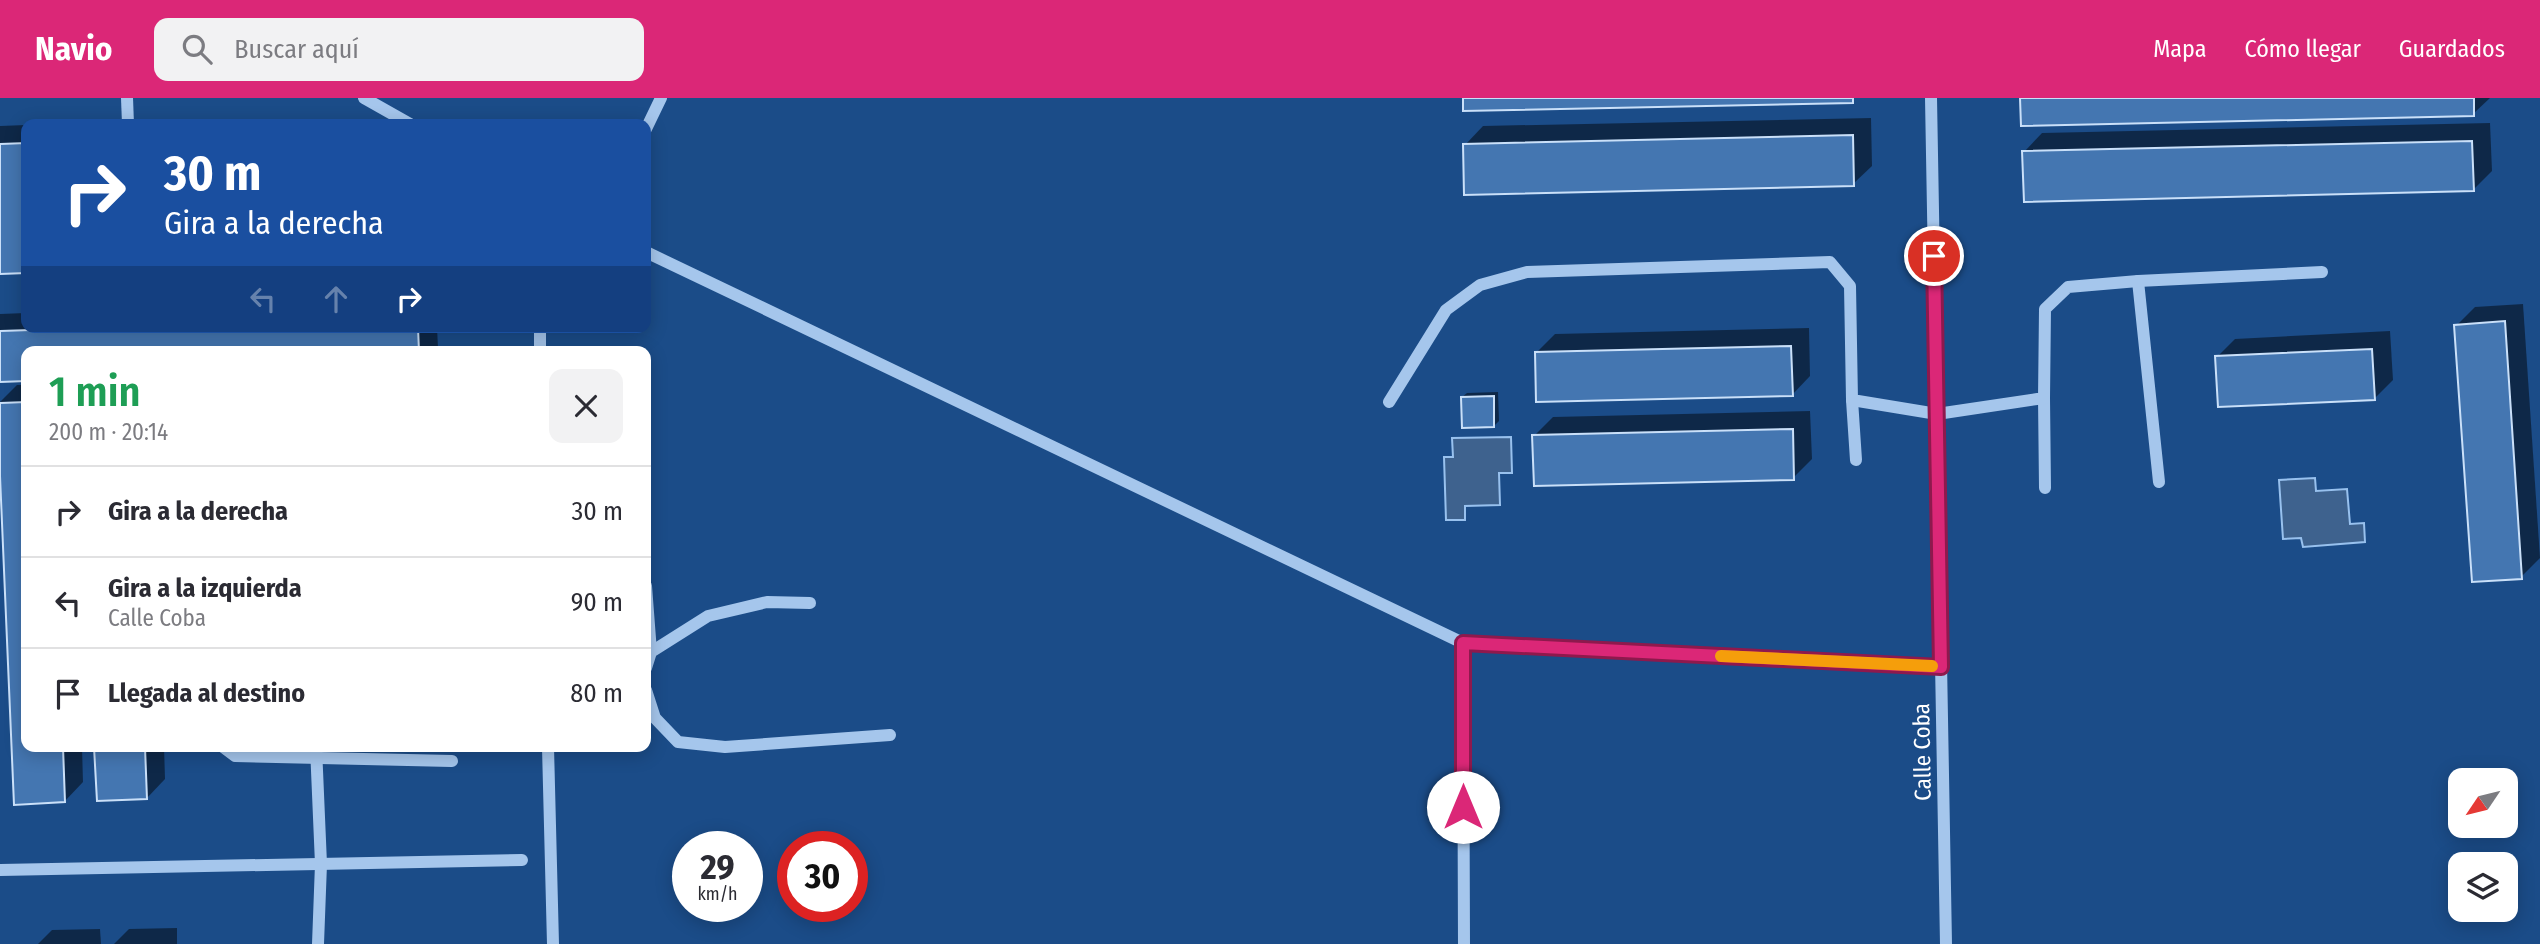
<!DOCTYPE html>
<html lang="es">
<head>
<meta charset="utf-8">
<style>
	:root { --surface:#fff; --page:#f2f2f3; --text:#2b2b33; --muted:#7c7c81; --line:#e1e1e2; --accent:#db2777 }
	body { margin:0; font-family:"Fira Sans Condensed",sans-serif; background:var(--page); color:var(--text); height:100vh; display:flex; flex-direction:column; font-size:26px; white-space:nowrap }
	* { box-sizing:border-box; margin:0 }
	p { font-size:23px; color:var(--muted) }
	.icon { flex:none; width:38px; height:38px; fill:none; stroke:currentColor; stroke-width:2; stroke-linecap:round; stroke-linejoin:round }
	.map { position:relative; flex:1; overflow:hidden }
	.drawer { position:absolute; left:21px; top:248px; width:630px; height:406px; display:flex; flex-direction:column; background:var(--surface); border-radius:14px; box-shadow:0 4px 18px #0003 }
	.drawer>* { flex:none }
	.hud { position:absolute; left:21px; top:21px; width:630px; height:214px; border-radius:14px; box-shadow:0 4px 18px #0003; background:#1a4fa0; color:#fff; overflow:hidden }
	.needle { width:46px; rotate:235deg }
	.buttons { position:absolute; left:2448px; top:670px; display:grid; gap:14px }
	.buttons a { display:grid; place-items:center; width:70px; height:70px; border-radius:14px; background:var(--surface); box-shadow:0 4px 18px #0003; font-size:35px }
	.speed { position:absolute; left:672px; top:733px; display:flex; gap:14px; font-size:35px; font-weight:700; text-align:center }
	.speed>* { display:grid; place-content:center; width:91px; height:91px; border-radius:50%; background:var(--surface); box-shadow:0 4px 18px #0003; line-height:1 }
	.speed small { font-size:18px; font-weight:400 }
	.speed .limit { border:10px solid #d22; background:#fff; color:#111 }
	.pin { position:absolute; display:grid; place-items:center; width:60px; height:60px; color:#fff; margin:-30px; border:4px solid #fff; border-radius:50%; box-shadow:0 2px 7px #0007 }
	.me { position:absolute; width:77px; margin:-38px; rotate:0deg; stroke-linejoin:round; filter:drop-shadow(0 0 5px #0008) }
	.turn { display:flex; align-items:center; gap:24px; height:147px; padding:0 28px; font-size:32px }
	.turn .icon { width:91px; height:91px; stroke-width:2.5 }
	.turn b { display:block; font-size:49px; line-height:60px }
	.lanes { display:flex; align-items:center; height:66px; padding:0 28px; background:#0003; justify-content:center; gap:35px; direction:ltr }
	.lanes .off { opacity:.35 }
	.round { display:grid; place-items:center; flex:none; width:74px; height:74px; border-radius:14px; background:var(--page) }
	.headline { display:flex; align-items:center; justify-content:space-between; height:119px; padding:0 28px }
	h1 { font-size:42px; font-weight:600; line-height:52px; color:#1e9e55 }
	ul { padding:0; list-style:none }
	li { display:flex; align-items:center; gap:21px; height:91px; padding:0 28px; border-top:2px solid var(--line) }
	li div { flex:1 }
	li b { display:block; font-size:26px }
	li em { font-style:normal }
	header { display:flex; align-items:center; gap:42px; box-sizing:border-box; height:98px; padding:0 35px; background:var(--accent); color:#fff }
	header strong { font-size:33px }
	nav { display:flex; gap:38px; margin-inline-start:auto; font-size:24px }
	.search { width:490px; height:63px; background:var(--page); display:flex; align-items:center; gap:18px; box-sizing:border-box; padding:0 24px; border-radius:14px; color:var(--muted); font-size:26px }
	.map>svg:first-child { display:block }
	.water { fill:#3e628e; stroke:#98c1ee; stroke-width:2 }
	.shadow { fill:#0007 }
	.building { fill:#4476b1; stroke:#cae0f9; stroke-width:2 }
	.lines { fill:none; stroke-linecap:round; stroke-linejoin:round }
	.minor { stroke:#a5c6ec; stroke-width:12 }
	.route-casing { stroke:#8e194d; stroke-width:18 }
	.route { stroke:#db2777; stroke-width:12 }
	.slow { stroke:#f59e0b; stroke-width:12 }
	.labels { text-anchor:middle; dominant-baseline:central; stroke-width:5; stroke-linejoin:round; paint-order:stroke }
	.street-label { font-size:23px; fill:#fff; stroke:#1b4c88 }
</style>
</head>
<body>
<header>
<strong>Navio</strong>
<div class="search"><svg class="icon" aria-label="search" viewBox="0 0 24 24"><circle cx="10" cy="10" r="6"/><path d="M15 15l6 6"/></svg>Buscar aquí</div>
<nav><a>Mapa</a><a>Cómo llegar</a><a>Guardados</a></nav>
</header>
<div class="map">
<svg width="2540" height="846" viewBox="0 0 2540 846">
	<rect width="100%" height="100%" fill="#1b4c88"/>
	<g class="water">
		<polygon points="1511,339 1512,375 1499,375 1500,407 1465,408 1465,422 1446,422 1444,359 1453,359 1452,340"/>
		<polygon points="2315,380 2316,393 2347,391 2350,426 2364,425 2365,444 2303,449 2301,440 2283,441 2279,382"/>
	</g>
	<g class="shadow">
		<polygon points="2021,0 2490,0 2473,16"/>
		<polygon points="1871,20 1872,68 1853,86 1465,47 1483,28"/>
		<polygon points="2490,25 2492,73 2473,92 2024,54 2042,35"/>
		<polygon points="26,27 26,173 0,174 0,28"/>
		<polygon points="2523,206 2540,460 2521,479 2456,228 2475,209"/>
		<polygon points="26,215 26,229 437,229 438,250 434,254 26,254 26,281 0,282 0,216"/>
		<polygon points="1809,230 1810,278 1792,297 1536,255 1555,236"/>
		<polygon points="2390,233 2393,282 2375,300 2217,259 2235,241"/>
		<polygon points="17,287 26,287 26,649 82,649 83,684 65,703 16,705 0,304"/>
		<polygon points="1498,294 1499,323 1494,328 1462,299 1467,295"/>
		<polygon points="1810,313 1812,361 1793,380 1534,338 1553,319"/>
		<polygon points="96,649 164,649 165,681 147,700"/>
		<polygon points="177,830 177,846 114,846 129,831"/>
		<polygon points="100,831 101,846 38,846 52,832"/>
	</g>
	<g class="building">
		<polygon points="1463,0 1853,0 1853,5 1463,13"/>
		<polygon points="2020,0 2474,0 2474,18 2021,28"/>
		<polygon points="1853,37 1854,88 1464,97 1463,46"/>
		<polygon points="2472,43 2474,93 2024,104 2022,53"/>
		<polygon points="26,45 26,175 0,176 0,46"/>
		<polygon points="2505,223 2522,481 2472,484 2454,227"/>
		<polygon points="124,229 418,229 419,254 26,254 26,283 0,284 0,233"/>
		<polygon points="1791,248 1793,298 1536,304 1535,254"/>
		<polygon points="2372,251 2375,302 2218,309 2215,258"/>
		<polygon points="1494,298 1494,329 1462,330 1461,299"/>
		<polygon points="26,304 26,649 63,649 65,704 14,707 0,378 0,305"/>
		<polygon points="1793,331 1794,382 1534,388 1532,337"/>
		<polygon points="94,649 145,649 147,701 97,703"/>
	</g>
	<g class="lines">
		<g class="minor">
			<polyline points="127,0 128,26"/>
			<polyline points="364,0 410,26"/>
			<polyline points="1931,0 1946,846"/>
			<polyline points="646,31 661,0"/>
			<polyline points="646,154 1463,545 1941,569"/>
			<polyline points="2138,183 2159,384"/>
			<polyline points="540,229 540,254"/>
			<polyline points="2044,300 2045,390"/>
			<polyline points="1852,302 1856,362"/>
			<polyline points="1389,304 1446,212 1480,187 1527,174 1830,164 1850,188 1852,302 1937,316 2044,300 2045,211 2068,189 2138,183 2322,174"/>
			<polyline points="646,488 651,554"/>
			<polyline points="1463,545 1464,846"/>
			<polyline points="646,570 651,554 708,518 767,504 810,505"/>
			<polyline points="646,592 655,620 678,644 725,649 890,637"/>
			<polyline points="223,649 235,658 452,663"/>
			<polyline points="316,649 321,766 318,846"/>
			<polyline points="548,649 553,846"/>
			<polyline points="0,772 522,762"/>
		</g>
	</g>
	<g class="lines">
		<defs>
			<polyline id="route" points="1463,709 1463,545 1941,569 1934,158"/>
		</defs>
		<use href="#route" class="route-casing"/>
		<use href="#route" class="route"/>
		<polyline class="slow" points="1721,558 1932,568"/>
	</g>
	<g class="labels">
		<g class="street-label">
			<text transform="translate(1922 654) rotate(-91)">Calle Coba</text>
		</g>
	</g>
</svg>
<div class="buttons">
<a><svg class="needle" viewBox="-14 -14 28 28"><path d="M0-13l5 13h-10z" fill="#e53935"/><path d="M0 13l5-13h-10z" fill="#7c7c81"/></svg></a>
<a><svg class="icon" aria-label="layers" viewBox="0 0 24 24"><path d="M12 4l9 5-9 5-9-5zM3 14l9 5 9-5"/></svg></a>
</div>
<div class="speed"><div>29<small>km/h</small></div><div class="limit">30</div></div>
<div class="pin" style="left:1934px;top:158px;background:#d93025"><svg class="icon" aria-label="arrive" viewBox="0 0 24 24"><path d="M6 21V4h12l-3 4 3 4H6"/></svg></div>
<svg class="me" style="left:1463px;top:709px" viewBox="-20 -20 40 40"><circle r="19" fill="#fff"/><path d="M0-13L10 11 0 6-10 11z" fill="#db2777"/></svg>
<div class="hud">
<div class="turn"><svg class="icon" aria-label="right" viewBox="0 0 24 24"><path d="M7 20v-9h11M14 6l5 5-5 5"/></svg><div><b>30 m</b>Gira a la derecha</div></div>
<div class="lanes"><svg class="icon off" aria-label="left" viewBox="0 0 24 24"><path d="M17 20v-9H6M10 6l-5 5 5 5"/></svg><svg class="icon off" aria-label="ahead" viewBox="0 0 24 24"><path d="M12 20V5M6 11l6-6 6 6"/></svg><svg class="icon" aria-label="right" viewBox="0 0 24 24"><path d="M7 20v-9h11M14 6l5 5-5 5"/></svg></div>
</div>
<section class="drawer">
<div class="headline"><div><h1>1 min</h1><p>200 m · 20:14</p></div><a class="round"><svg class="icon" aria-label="close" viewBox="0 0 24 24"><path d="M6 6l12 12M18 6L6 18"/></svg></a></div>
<ul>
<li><svg class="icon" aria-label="right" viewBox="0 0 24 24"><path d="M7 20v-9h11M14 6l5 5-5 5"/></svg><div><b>Gira a la derecha</b></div><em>30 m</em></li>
<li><svg class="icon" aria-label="left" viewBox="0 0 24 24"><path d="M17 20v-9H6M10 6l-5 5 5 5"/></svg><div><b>Gira a la izquierda</b><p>Calle Coba</p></div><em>90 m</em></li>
<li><svg class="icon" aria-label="arrive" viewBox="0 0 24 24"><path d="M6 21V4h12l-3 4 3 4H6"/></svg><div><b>Llegada al destino</b></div><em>80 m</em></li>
</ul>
</section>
</div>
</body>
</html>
